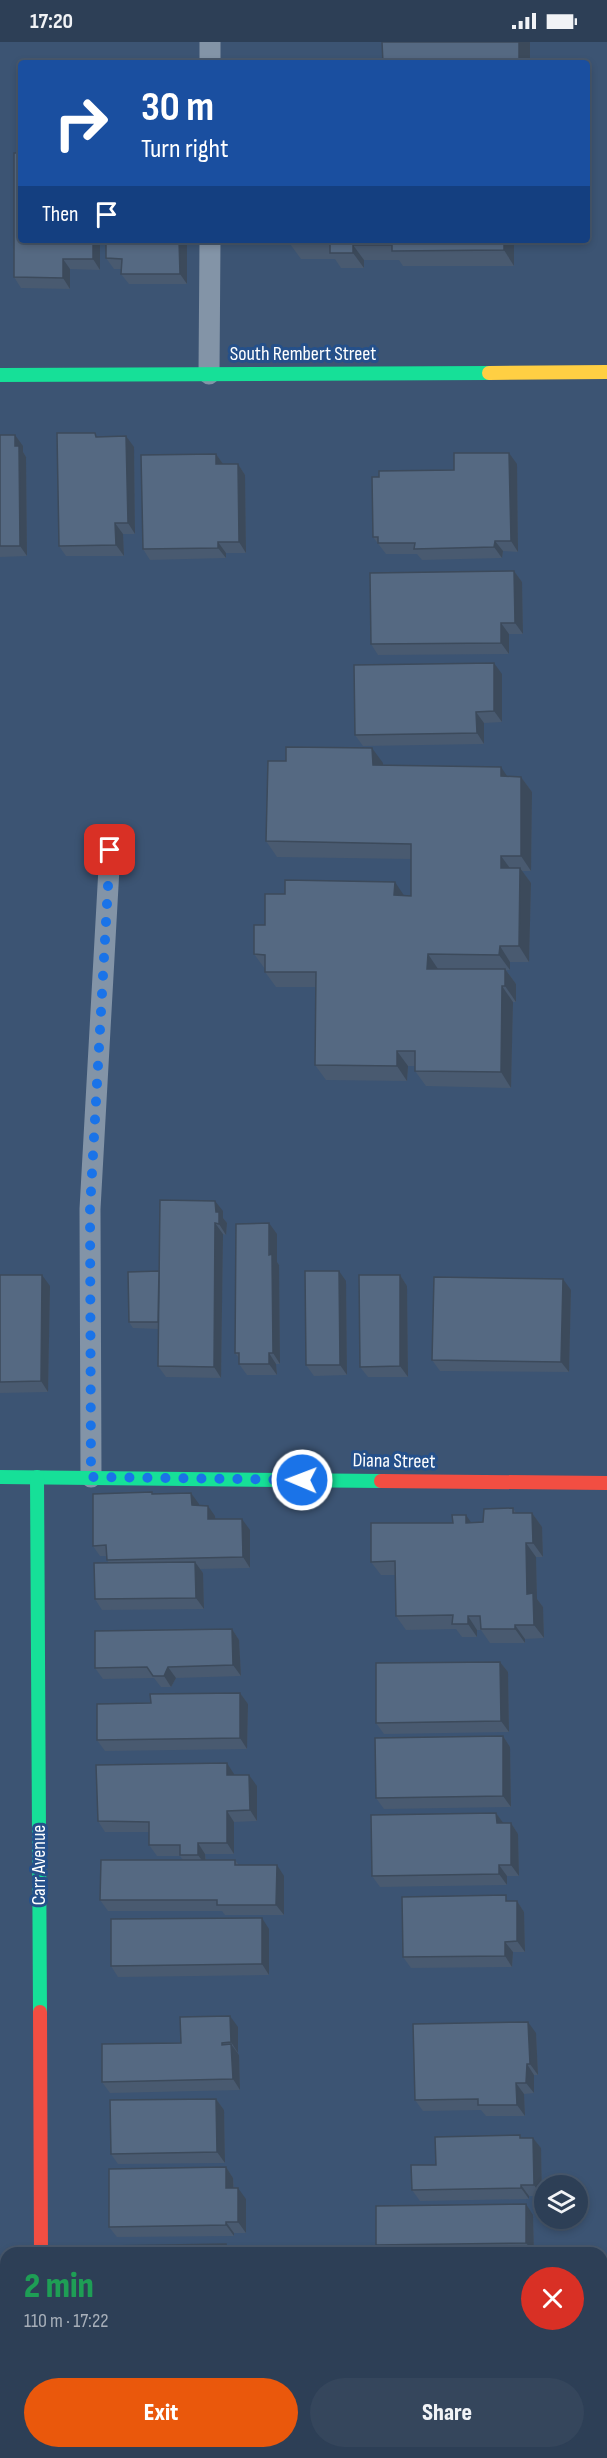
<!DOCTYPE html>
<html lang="en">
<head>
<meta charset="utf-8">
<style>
	:root { --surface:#2d3f56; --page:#35465c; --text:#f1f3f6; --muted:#a7afb9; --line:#48586c; --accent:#ea580c }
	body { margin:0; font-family:"Sofia Sans Condensed",sans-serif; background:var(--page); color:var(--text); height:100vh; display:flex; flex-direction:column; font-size:22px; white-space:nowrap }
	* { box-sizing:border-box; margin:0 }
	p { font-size:20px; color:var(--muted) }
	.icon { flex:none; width:33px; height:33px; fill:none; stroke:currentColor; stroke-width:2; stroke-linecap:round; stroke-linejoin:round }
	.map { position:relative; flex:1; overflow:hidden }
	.details { position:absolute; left:0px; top:2205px; width:608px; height:212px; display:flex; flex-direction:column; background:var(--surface); border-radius:18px 18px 0 0; box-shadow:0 3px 9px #0003,0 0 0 2px var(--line) }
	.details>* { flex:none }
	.banner { position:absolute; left:18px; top:18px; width:572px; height:183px; border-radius:6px; box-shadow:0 3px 9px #0003,0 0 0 2px var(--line); background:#1a4fa0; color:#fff; overflow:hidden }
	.tools { position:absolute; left:534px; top:2133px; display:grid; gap:12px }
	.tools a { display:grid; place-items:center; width:54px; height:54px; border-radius:50%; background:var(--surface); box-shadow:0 3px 9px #0003,0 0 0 2px var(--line); font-size:30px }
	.pin { position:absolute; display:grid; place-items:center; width:51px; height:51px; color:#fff; margin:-26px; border-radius:12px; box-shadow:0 3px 9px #0006 }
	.me { position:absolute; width:66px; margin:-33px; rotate:271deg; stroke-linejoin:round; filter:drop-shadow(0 0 4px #0008) }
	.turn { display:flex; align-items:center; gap:21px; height:126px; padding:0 24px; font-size:27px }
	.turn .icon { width:78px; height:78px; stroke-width:2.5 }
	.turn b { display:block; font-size:42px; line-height:51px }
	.then { display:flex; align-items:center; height:57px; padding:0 24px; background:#0003; gap:12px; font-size:22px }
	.round { display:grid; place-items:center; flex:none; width:63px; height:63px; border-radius:32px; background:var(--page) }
	.summary { display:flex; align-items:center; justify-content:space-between; height:102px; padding:0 24px }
	h1 { font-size:36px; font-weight:800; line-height:45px; color:#1e9e55 }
	.primary-button { display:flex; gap:12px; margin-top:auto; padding:12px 24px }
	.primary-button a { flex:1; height:69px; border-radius:36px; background:var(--accent); color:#fff; font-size:24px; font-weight:800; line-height:69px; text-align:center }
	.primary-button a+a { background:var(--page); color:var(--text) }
	.status { display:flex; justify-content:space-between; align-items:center; height:42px; padding:0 30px; background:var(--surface); direction:ltr }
	.status svg { height:16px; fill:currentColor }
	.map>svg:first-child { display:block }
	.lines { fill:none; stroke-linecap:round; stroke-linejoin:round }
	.lane { stroke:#8394a7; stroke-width:21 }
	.street { stroke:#8394a7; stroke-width:33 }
	.fast { stroke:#16e098; stroke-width:14 }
	.slow { stroke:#ffcf43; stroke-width:14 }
	.jam { stroke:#f24e42; stroke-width:14 }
	.wall { fill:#495a70 }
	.shaded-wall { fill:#3c4a5b }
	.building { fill:#556982; stroke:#3c4a5b; stroke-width:1.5 }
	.route { stroke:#1a73e8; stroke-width:10; stroke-dasharray:0 18 }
	.labels { text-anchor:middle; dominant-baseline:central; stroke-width:6; stroke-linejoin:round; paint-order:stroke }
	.street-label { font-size:20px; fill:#fff; stroke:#25508a }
</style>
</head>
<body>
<div class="status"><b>17:20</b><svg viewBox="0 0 49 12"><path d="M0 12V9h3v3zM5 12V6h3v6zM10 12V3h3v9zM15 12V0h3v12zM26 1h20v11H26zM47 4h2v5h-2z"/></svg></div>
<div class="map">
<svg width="607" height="2416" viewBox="0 0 607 2416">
	<rect width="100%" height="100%" fill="#3c5473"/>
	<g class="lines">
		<g class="lane">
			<polyline points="210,21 210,0"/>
			<polyline points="209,332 210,198"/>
			<polyline points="91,1435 90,1167 110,808"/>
		</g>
		<polyline class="street" points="42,2410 42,2416"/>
		<g class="fast">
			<polyline points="0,333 489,331"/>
			<polyline points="0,1435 381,1439"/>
			<polyline points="37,1435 40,1970"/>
		</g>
		<polyline class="slow" points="489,331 607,330"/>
		<g class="jam">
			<polyline points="381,1439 607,1441"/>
			<polyline points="40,1970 41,2211"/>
		</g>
	</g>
	<g class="wall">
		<polygon points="100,198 100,228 70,227 70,247 21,246 14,235"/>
		<polygon points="187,198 187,242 129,242 121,232 122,227 114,227 106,216"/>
		<polygon points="514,198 514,224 403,224 399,218 364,218 364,226 341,226 335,217 301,217 290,202"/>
		<polygon points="0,393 23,404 23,410 26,415 27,514 0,515"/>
		<polygon points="98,395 134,405 135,492 123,492 124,514 66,514 59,504"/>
		<polygon points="216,412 223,422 238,422 245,433 246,511 226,511 226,516 150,518 143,507"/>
		<polygon points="517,422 518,510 503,509 502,516 422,518 417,512 386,512 373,495 454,428"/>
		<polygon points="514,529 522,540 523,592 509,592 509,612 378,613 371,602"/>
		<polygon points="502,632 502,680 484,681 484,702 363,704 355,693"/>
		<polygon points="383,721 383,723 521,735 532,750 531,829 522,829 531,841 529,920 510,920 510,928 506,928 516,942 516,960 513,960 511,1046 426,1044 415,1029 415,1024 408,1024 407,1039 326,1038 315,1023 316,945 276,945 265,930 265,927 254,912 265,883 404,853 411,854 411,817 277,815 266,799"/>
		<polygon points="223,1169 223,1176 227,1181 226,1193 223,1192 221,1336 166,1335 158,1324 158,1287 133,1286 129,1280 159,1229"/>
		<polygon points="277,1192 277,1220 279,1223 280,1322 276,1322 277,1333 247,1333 239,1322 239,1316 235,1311"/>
		<polygon points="0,1233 50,1244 48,1350 0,1351"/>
		<polygon points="400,1233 407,1244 408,1335 368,1335 360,1325"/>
		<polygon points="346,1239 347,1333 314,1334 306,1323"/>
		<polygon points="571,1248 569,1330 440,1329 432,1318"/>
		<polygon points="152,1450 154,1452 191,1451 199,1463 215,1474 215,1477 250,1488 250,1526 200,1527 203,1531 204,1567 102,1568 95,1557 109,1521 107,1518 107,1514 100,1514 93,1504"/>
		<polygon points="513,1466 516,1471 532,1471 542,1485 543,1515 536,1515 537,1557 543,1565 544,1596 525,1597 525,1601 490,1601 481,1588 477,1588 477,1595 462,1595 456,1587 406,1588 396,1574 395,1533 381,1533 371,1520 471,1481 483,1480"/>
		<polygon points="232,1587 239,1598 241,1634 176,1636 171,1645 161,1645 154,1636 103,1637 95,1626"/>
		<polygon points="500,1620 508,1630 509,1690 384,1692 376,1681"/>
		<polygon points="240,1651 248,1662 247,1707 105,1709 97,1698 151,1661"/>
		<polygon points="503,1694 510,1705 511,1765 384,1767 376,1756"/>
		<polygon points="234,1732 234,1733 257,1744 257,1779 234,1780 234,1812 205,1812 206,1818 235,1818 239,1823 284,1834 284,1873 225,1873 222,1869 108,1869 100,1858 183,1818 180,1814 157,1814 149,1803 149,1790 105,1790 98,1779"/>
		<polygon points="496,1771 503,1781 511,1781 518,1792 519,1834 507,1834 507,1843 380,1845 372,1834"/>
		<polygon points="510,1859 517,1859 524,1870 525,1910 513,1910 512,1925 411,1926 403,1915"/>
		<polygon points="269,1887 269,1933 118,1935 111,1924"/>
		<polygon points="238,1985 238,2011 239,2013 240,2048 110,2051 102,2040 181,2001"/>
		<polygon points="536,1991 538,2033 534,2033 534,2051 524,2052 525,2074 486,2074 481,2068 423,2069 415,2058"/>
		<polygon points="216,2057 224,2068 225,2121 118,2122 111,2112"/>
		<polygon points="520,2093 522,2096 533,2096 541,2106 542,2154 529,2154 529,2157 420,2159 412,2148 436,2123"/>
		<polygon points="226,2125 233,2136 234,2146 246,2157 246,2191 234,2191 234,2194 117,2195 109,2185"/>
		<polygon points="533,2173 534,2211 382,2211 376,2203"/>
		<polygon points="110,2410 240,2410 240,2416 114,2416"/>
	</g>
	<g class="shaded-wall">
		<rect x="519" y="0" width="11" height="21"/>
		<polygon points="93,198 100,198 100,228 93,217"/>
		<polygon points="179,198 187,198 187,242 180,232"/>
		<polygon points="504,198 514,198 514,224 504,208"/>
		<polygon points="353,203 364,218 364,226 353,211"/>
		<polygon points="63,217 70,227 70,247 63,236"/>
		<polygon points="15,393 23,404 23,410 26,415 27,514 20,504"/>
		<polygon points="126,394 134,405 135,492 128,481"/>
		<polygon points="509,411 517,422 518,510 511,499"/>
		<polygon points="216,412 223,422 216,422"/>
		<polygon points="238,422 245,433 246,511 239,500"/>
		<polygon points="115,481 123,492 124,514 116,503"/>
		<polygon points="495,499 503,509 502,516 494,505"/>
		<polygon points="218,500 226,511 226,516 218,506"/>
		<polygon points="514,529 522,540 523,592 515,581"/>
		<polygon points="501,581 509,592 509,612 501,601"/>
		<polygon points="494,621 502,632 502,680 494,669"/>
		<polygon points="476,670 484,681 484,702 477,691"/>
		<polygon points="372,706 383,721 384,739 373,723"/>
		<polygon points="501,725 511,740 501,734"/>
		<polygon points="521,735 532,750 531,829 521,814"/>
		<polygon points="501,814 512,829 501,826"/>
		<polygon points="520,826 531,841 529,920 519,904"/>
		<polygon points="395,840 405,855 394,853"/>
		<polygon points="500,904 510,920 510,928 499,913"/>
		<polygon points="428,912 438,927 427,927"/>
		<polygon points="505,927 516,942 516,960 505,944"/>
		<polygon points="502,944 513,960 511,1046 501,1030"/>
		<polygon points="397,1009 408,1024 407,1039 397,1024"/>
		<polygon points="215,1159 223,1169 223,1176 227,1181 226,1193 219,1182 216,1170"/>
		<polygon points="215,1181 223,1192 221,1336 214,1325"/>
		<polygon points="269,1181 277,1192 277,1220 279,1223 280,1322 273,1311"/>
		<polygon points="339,1229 346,1239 347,1333 340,1323"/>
		<polygon points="42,1233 50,1244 48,1350 41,1339"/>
		<polygon points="400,1233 407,1244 408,1335 400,1324"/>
		<polygon points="563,1237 571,1248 569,1330 561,1320"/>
		<polygon points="269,1311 276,1322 277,1333 269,1322"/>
		<polygon points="191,1451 199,1462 199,1474 192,1463"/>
		<polygon points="208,1464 215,1474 216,1488 208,1477"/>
		<polygon points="532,1471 542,1485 543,1515 533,1501"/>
		<polygon points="466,1473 475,1486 466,1481"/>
		<polygon points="242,1477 250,1488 250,1526 243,1515"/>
		<polygon points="526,1501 536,1515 537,1557 543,1565 544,1596 534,1583 527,1552"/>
		<polygon points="195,1520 203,1531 204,1567 196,1556"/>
		<polygon points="468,1574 477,1588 477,1595 468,1582"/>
		<polygon points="515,1583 525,1597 525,1601 515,1587"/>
		<polygon points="232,1587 239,1598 241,1634 233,1623"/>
		<polygon points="500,1620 508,1630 509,1690 501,1679"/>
		<polygon points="168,1625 176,1636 171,1645 164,1634"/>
		<polygon points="240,1651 248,1662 247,1707 240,1696"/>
		<polygon points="503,1694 510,1705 511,1765 503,1754"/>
		<polygon points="227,1721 234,1732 235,1744 227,1733"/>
		<polygon points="249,1733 257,1744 257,1779 250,1768"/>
		<polygon points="227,1769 234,1780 234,1812 227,1801"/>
		<polygon points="496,1771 504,1782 497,1781"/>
		<polygon points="511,1781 518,1792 519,1834 511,1823"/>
		<polygon points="198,1801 205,1812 206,1824 198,1813"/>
		<polygon points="277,1823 284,1834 284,1873 276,1863"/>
		<polygon points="499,1823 507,1834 507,1843 499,1832"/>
		<polygon points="517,1859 524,1870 525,1910 517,1899"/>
		<polygon points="262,1876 269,1887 269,1933 262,1922"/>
		<polygon points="505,1900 513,1910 512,1925 505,1914"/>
		<polygon points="230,1974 238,1985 238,2011 231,2000"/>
		<polygon points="528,1980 536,1991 538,2033 530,2022"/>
		<polygon points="231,2002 239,2013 240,2048 233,2037"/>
		<polygon points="527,2022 534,2033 534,2051 526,2041"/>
		<polygon points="516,2041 524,2052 525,2074 517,2063"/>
		<polygon points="216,2057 224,2068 225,2121 217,2110"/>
		<polygon points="533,2096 541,2106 542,2154 534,2143"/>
		<polygon points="226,2125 233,2136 234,2157 226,2146"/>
		<polygon points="521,2143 529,2154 529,2157 521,2146"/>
		<polygon points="238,2146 246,2157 246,2191 238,2180"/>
		<polygon points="526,2162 533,2173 534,2211 526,2201"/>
		<polygon points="226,2180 234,2191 234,2194 226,2183"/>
		<polygon points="226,2202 232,2211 226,2211"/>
		<polygon points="234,2410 240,2410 240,2416 238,2416"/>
		<rect x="507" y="2410" width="8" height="6"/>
	</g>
	<g class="building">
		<polygon points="382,0 519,0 519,21 383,21"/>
		<polygon points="14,111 21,111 21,198 93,198 93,217 63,217 63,236 14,235"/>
		<polygon points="106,198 179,198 180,232 121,232 122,217 106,216"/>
		<polygon points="290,198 504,198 504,208 392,209 392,203 353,203 353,211 330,211 330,202 290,202"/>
		<polygon points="57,391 95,391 96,395 126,394 128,481 115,481 116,503 59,504"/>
		<polygon points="0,393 15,393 15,404 19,404 20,504 0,504"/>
		<polygon points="454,411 509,411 511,499 495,499 494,505 414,507 415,501 378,501 378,495 373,495 372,435 379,435 379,429 454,428"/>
		<polygon points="216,412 216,422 238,422 239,500 218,500 218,506 143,507 141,413"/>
		<polygon points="514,529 515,581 501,581 501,601 371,602 370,531"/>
		<polygon points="494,621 494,669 476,670 477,691 355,693 354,623"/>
		<polygon points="286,705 372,706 373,723 501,725 501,734 521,735 521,814 501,814 501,826 520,826 519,904 500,904 499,913 428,912 427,927 505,927 505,944 502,944 501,1030 415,1029 415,1009 397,1009 397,1024 315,1023 316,930 265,930 265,913 254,912 254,883 265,883 265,852 285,852 285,838 395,840 394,853 411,854 411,802 266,799 268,719 286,719"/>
		<polygon points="160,1158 215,1159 216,1170 219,1170 219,1182 215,1181 214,1325 158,1324"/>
		<polygon points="269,1181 269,1213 272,1212 273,1311 269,1311 269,1322 239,1322 239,1311 235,1311 236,1182"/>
		<polygon points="159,1229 158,1280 129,1280 128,1230"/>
		<polygon points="305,1229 339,1229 340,1323 306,1323"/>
		<polygon points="0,1233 42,1233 41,1339 0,1340"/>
		<polygon points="359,1233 400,1233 400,1324 360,1325"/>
		<polygon points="434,1235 563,1237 561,1320 432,1318"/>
		<polygon points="152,1450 152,1452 191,1451 192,1463 208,1464 208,1477 242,1477 243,1515 107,1518 106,1503 93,1504 93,1452"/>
		<polygon points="513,1466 513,1471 532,1471 533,1501 526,1501 527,1552 533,1551 534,1583 515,1583 515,1587 481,1587 480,1574 468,1574 468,1582 452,1582 453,1573 396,1574 395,1519 371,1520 371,1481 453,1481 452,1473 466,1473 466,1481 483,1480 484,1467"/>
		<polygon points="195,1520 196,1556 95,1557 94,1521"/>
		<polygon points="232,1587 233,1623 168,1625 164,1634 153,1634 147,1625 95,1626 95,1589"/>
		<polygon points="500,1620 501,1679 376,1681 376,1621"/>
		<polygon points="240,1651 240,1696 97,1698 97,1662 151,1661 150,1652"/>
		<polygon points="503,1694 503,1754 376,1756 375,1696"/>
		<polygon points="227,1721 227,1733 249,1733 250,1768 227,1769 227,1801 198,1801 198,1813 180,1813 180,1803 149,1803 149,1780 98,1779 96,1723"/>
		<polygon points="496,1771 497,1781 511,1781 511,1823 499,1823 499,1832 372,1834 371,1773"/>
		<polygon points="101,1818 235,1818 235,1823 277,1823 276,1863 217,1863 217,1858 100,1858"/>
		<polygon points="506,1853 506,1859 517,1859 517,1899 505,1900 505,1914 403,1915 402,1855"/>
		<polygon points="262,1876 262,1922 111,1924 111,1877"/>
		<polygon points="230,1974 231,2000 222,2001 222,2003 231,2002 233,2037 102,2040 102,2002 181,2001 180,1975"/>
		<polygon points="528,1980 530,2022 527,2022 526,2041 516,2041 517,2063 478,2063 478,2057 415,2058 413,1982"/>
		<polygon points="216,2057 217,2110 111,2112 110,2058"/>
		<polygon points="520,2093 520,2096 533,2096 534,2143 521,2143 521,2146 412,2148 411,2123 436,2123 435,2095"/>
		<polygon points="226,2125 226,2146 238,2146 238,2180 226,2180 226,2183 109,2185 109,2127"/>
		<polygon points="526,2162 526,2201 376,2203 376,2164"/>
		<polygon points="226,2202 226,2211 107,2211 107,2204"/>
		<rect x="365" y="2410" width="142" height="6"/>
	</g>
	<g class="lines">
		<polyline class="route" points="110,808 90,1167 91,1435 302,1438"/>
	</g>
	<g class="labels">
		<g class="street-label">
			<text x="303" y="312">South Rembert Street</text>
			<text transform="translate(394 1419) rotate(1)">Diana Street</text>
			<text transform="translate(39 1823) rotate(-90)">Carr Avenue</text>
		</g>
	</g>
</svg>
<div class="tools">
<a><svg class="icon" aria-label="layers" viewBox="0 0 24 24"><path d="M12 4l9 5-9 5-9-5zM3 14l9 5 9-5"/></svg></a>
</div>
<div class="pin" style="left:110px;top:808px;background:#d93025"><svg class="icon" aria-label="arrive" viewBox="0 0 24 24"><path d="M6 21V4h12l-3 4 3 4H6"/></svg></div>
<svg class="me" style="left:302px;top:1438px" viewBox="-20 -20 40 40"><circle r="17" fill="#1a73e8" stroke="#fff" stroke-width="3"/><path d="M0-11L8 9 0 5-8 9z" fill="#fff"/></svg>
<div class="banner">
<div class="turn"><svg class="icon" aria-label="right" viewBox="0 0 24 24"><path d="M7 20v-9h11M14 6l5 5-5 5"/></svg><div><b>30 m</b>Turn right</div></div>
<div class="then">Then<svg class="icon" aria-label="arrive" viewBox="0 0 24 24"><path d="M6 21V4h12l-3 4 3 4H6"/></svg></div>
</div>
<section class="details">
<div class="summary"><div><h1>2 min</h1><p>110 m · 17:22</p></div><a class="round" style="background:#d93025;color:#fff"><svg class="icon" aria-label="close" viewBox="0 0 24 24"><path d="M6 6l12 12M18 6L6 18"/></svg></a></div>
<div class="primary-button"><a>Exit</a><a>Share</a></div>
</section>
</div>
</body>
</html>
